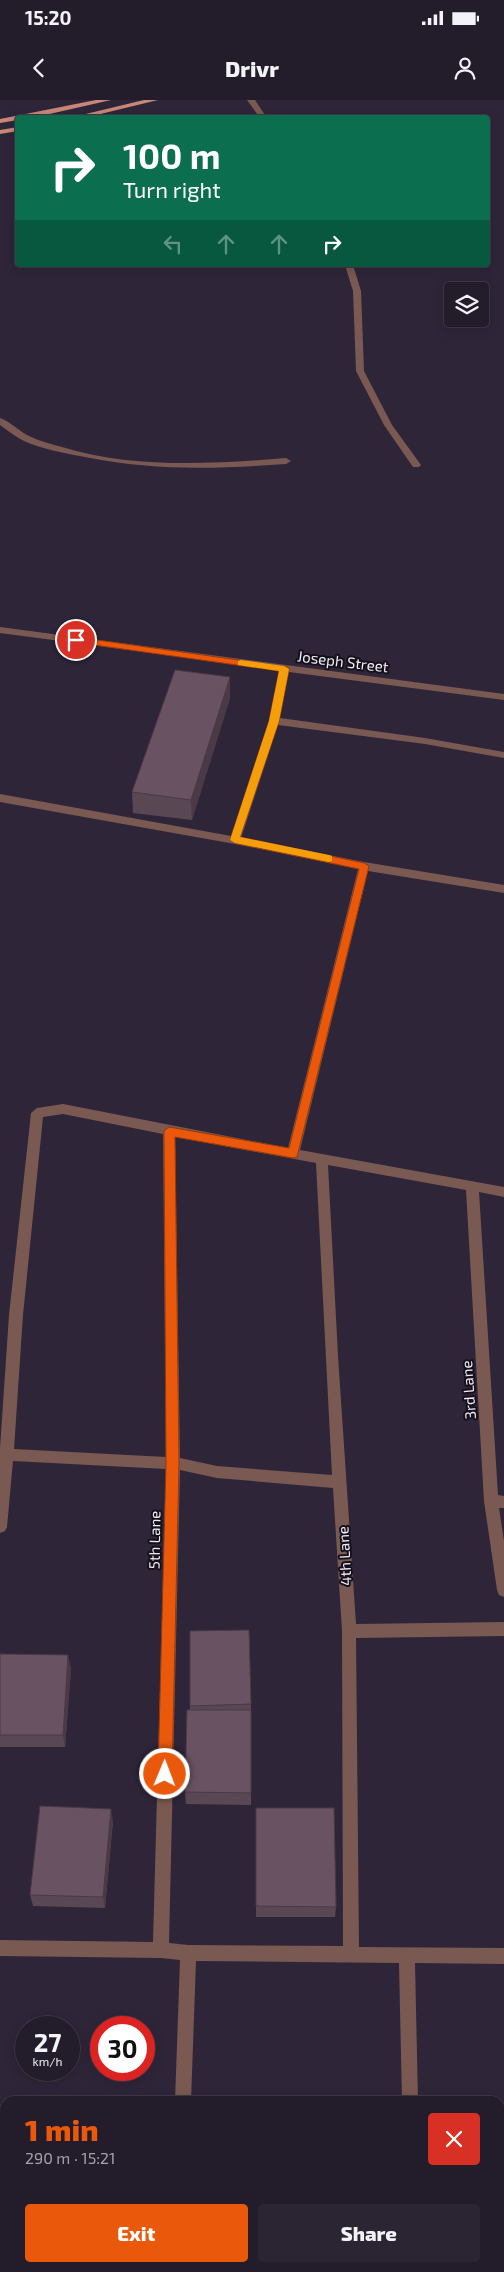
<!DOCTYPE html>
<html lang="en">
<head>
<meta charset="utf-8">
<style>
	:root { --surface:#231c2b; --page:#2b2533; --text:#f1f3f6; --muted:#a3a1a9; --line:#403a47; --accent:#ea580c }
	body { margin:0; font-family:"Exo 2",sans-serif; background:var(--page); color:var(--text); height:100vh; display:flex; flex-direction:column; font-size:19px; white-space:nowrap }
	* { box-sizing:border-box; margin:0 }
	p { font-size:16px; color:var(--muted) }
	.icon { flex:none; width:28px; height:28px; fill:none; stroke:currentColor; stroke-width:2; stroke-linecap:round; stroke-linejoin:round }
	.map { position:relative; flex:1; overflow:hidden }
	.side { position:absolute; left:0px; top:1996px; width:505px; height:176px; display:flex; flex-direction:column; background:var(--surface); border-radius:15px 15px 0 0; box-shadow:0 2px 12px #0003,0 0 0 1px var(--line) }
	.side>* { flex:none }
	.top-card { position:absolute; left:15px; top:15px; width:475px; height:152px; border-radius:5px; box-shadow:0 2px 12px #0003,0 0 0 1px var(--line); background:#0b6e4f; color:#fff; overflow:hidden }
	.buttons { position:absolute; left:444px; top:182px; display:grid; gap:10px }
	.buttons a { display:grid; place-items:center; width:45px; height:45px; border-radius:5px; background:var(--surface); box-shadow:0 2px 12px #0003,0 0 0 1px var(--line); font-size:25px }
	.speed { position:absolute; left:15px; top:1916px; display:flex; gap:10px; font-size:25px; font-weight:700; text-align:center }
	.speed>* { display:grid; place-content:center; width:65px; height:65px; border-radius:50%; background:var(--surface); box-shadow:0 2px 12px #0003,0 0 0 1px var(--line); line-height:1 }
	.speed small { font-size:12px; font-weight:400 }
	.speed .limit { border:8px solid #d22; background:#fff; color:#111 }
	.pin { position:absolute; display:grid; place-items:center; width:42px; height:42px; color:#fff; margin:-21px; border:2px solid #fff; border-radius:50%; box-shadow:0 1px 5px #0007 }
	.me { position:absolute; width:55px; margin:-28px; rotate:1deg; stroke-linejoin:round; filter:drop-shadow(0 0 4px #0008) }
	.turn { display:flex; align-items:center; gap:18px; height:105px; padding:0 25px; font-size:22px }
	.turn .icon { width:65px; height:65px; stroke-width:2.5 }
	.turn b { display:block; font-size:35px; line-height:42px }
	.lanes { display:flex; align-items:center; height:48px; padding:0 25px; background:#0003; justify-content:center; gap:25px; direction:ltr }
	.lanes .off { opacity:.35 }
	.round { display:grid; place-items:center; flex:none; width:52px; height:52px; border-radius:5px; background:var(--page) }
	.headline { display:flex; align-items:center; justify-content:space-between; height:85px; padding:0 25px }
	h1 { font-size:30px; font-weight:800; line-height:38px; color:var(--accent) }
	.cta { display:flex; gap:10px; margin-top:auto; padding:10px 25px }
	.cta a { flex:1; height:58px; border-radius:5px; background:var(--accent); color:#fff; font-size:20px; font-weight:800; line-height:58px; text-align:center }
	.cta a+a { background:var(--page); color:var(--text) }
	.status { display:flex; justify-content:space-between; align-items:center; height:35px; padding:0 25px; background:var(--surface); direction:ltr }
	.status svg { height:14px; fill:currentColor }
	header { display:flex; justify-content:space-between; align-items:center; height:65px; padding:0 25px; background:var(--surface); font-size:22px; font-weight:800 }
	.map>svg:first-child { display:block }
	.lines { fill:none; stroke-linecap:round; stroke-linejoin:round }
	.minor { fill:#7a5952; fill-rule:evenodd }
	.major { fill:#c98778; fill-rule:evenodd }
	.wall { fill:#5a4754 }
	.shaded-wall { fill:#4a3a45 }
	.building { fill:#695362; stroke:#4a3a45 }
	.route { fill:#ea580c; stroke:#983908 }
	.slow { fill:#f59e0b }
	.labels { text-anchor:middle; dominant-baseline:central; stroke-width:4; stroke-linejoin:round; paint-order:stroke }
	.street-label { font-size:15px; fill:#f0eaf7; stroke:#15111a }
</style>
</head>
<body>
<div class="status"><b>15:20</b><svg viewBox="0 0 49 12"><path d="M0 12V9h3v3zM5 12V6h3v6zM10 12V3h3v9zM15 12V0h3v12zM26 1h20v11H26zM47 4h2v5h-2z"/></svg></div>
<header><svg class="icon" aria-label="back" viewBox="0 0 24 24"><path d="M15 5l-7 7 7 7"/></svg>Drivr<svg class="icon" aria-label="person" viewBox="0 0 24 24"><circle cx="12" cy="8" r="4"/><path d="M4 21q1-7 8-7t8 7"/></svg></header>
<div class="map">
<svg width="504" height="2172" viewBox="0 0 504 2172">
	<rect width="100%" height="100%" fill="#2f2539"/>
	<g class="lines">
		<g class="minor">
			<polygon points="247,0 255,0 267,18 260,18"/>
			<polygon points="345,165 353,165 361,191 364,271 392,325 421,365 419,367 413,367 384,325 356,271 353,191"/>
			<path d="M0,318C11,322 19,331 29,336C39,341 51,344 62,347C134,369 212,364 286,358L291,361L286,364C215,369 155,371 85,357C64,353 41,349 22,340C15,336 7,330 0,325Z"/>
			<path d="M0,527L504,594V600L289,572L280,618L425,638L504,652V658L425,644L278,625L241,738L364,762L504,785V793L368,771L300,1050L504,1087V1097L479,1092L498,1395L504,1396V1408H499L504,1441V1497L499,1495L497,1490L484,1401L466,1090L328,1065L338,1256L356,1524L504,1522V1536L356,1538L359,1847L504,1848V1864L415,1863L418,2001H402L399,1863L196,1861L191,2001H175L180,1860L161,1858L0,1856V1840L153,1842L166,1369L13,1361L7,1427L5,1431L0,1433V1348L9,1215L31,1013L37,1008L63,1004L288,1048L358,769L235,744L0,702V694L231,736L269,621L280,570L0,533ZM63,1014L163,1034L166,1357L14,1349L23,1215L43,1017ZM175,1037L316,1063L332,1375L217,1366L180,1358ZM180,1370L217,1378L333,1388L342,1531L343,1846L188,1845L169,1843Z"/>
			<rect x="168" y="2168" width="18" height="4"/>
			<rect x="404" y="2168" width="18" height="4"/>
		</g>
		<g class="major">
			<polygon points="96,0 111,0 32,18 18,18 18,20 0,23 0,19"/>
			<polygon points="144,0 158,0 84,18 69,18"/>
			<polygon points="18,27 18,31 0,34 0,30"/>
		</g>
	</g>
	<g class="wall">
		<polygon points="230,577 230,598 192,720 133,713 132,692"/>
		<polygon points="0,1554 71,1568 65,1647 0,1647"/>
		<polygon points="251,1604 251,1705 186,1704 185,1692 190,1606"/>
		<polygon points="256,1708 336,1807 335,1817 256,1817"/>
		<polygon points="113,1721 105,1808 33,1806 30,1795"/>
	</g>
	<g class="shaded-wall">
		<polygon points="230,577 230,598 192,720 191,700"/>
		<polygon points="68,1555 71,1568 65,1647 63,1635"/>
		<polygon points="111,1709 113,1721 105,1808 103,1797"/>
	</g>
	<g class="building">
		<polygon points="175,570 230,577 191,700 132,692"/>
		<polygon points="249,1530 251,1604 190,1606 190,1531"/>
		<polygon points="0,1554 68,1555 63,1635 0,1635"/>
		<polygon points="187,1610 251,1610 251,1693 185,1692"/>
		<polygon points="40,1706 111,1709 103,1797 30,1795"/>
		<polygon points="256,1708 334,1708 336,1807 256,1806"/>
	</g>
	<polygon class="route" points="76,537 288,567 289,569 279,621 240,737 364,763 369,766 297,1057 293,1058 175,1037 179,1363 172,1674 170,1679 165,1681 160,1679 158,1674 166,1363 164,1031 169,1027 289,1048 359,769 235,743 230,740 269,621 279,571 73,542 71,540"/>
	<polygon class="slow" points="241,560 284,566 289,569 279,621 240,737 329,755 332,756 332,761 329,762 235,743 230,740 269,621 279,571 238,565 238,561"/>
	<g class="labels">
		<g class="street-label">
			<text transform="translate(343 561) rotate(7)">Joseph Street</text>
			<text transform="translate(468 1290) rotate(-94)">3rd Lane</text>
			<text transform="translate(154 1440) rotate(-89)">5th Lane</text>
			<text transform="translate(344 1456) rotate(-93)">4th Lane</text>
		</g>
	</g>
</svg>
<div class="buttons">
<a><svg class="icon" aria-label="layers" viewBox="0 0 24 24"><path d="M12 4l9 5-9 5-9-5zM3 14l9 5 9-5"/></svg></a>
</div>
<div class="speed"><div>27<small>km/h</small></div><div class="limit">30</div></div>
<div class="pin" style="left:76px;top:540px;background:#d93025"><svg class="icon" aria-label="arrive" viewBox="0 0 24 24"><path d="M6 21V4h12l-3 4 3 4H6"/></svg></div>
<svg class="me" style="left:165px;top:1674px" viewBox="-20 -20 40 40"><circle r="17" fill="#ea580c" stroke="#fff" stroke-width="3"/><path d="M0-11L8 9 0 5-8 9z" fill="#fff"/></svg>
<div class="top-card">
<div class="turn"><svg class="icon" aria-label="right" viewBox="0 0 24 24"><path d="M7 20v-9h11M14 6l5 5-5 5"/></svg><div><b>100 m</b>Turn right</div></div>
<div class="lanes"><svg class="icon off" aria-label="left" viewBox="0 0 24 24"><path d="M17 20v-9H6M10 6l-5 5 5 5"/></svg><svg class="icon off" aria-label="ahead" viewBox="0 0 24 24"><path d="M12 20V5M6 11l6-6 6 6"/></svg><svg class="icon off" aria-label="ahead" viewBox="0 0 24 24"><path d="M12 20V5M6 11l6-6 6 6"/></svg><svg class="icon" aria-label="right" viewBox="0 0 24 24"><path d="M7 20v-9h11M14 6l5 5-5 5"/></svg></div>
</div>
<section class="side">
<div class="headline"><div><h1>1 min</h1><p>290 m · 15:21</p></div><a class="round" style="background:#d93025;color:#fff"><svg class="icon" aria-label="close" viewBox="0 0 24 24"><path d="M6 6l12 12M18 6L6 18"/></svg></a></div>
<div class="cta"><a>Exit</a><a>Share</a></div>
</section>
</div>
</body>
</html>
